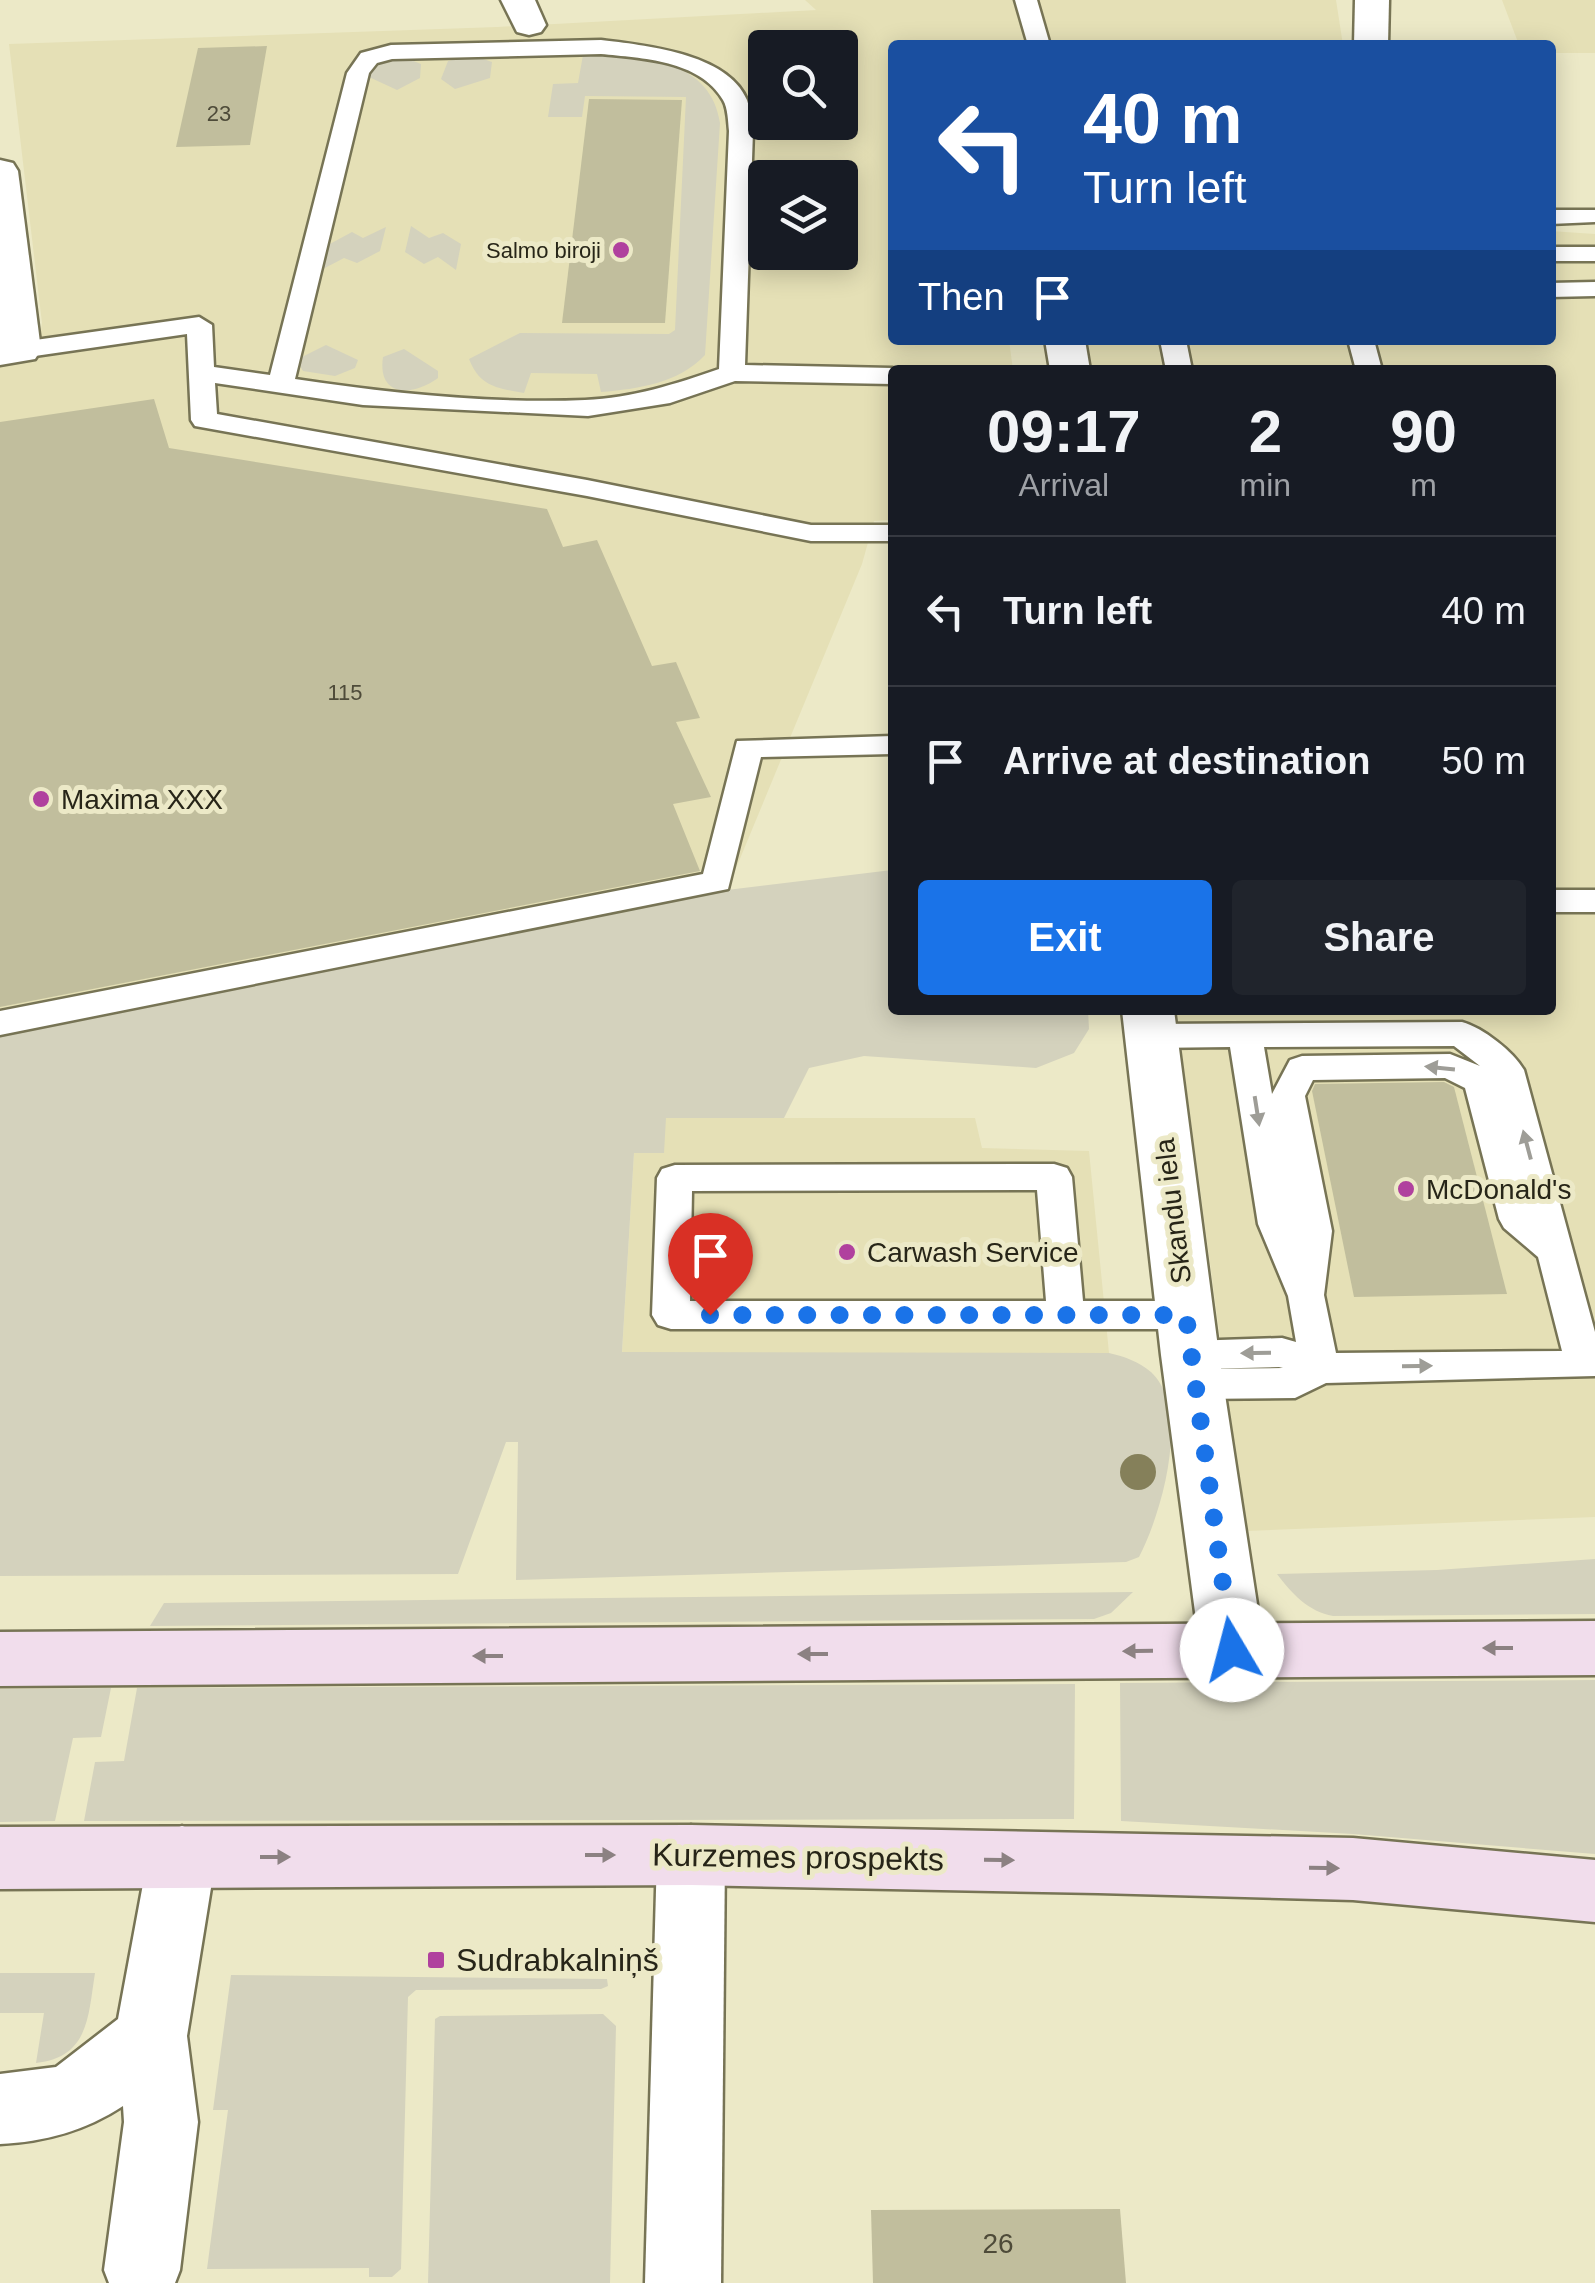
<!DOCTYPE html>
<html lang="en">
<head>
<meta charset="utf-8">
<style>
	:root { --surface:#171b24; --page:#20242c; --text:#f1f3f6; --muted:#9ea1a6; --line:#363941; --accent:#1a73e8 }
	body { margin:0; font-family:Helvetica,sans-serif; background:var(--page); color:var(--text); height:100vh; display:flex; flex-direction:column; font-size:38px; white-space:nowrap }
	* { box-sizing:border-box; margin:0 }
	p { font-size:32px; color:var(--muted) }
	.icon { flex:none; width:55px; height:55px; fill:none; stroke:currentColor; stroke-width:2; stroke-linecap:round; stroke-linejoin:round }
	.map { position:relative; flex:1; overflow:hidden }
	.drawer { position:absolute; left:888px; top:365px; width:668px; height:650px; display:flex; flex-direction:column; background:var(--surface); border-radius:10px; box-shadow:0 5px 25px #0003 }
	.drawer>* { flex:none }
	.banner { position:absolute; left:888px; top:40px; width:668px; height:305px; border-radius:10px; box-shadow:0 5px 25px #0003; background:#1a4fa0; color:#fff; overflow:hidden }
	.buttons { position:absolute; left:748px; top:30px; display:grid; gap:20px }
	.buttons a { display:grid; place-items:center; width:110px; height:110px; border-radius:10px; background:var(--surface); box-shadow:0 5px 25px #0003; font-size:50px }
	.pin { position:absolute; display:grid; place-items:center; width:85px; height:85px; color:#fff; margin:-102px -42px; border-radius:50% 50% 50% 0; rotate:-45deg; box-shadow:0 0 10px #0007 }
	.pin .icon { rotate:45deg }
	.me { position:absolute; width:110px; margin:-55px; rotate:352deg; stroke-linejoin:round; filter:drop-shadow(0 0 8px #0008) }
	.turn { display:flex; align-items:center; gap:35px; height:210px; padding:0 30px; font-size:45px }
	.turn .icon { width:130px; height:130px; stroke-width:2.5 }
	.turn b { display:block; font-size:70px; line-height:85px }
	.then { display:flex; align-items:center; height:95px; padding:0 30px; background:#0003; gap:20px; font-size:38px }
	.eta { display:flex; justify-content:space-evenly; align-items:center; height:170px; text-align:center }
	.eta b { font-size:60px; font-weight:800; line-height:70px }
	.cta { display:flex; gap:20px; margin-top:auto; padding:20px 30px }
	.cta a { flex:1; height:115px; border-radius:10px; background:var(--accent); color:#fff; font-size:40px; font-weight:800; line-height:115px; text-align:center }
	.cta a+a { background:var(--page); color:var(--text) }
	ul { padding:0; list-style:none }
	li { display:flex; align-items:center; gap:30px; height:150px; padding:0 30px; border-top:2px solid var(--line) }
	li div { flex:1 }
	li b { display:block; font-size:38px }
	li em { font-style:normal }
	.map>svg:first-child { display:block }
	.built { fill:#e5e0b6; fill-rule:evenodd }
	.green { fill:#d4d2bd }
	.building { fill:#c1be9d }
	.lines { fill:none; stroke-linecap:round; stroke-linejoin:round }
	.lane-casing { stroke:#777455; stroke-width:5 }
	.street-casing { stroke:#777455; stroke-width:5 }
	.secondary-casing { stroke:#777455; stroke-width:5 }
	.lane { fill:#fff; fill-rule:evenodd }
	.street { fill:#fff; fill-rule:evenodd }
	.secondary { fill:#f1ddec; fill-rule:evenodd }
	.tree { fill:#85805a }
	.oneway { fill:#9e9d97 }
	.oneway2 { fill:#8c8182 }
	.route { stroke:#1a73e8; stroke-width:18; stroke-dasharray:0 32.4 }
	.poi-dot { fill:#b0419e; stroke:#ece9c7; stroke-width:4 }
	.labels { text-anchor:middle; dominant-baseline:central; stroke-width:10; stroke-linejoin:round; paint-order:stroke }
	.number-label { font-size:22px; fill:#4e4b39 }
	.far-poi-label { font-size:22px; fill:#272518; stroke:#ece9c7; text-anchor:end }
	.poi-label { font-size:28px; fill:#272518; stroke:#ece9c7; text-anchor:start }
	.street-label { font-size:28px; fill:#272518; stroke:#ece9c7 }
	.near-number-label { font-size:28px; fill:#4e4b39 }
	.near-street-label { font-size:32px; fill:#272518; stroke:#ece9c7 }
	.near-poi-label { font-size:32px; fill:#272518; stroke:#ece9c7; text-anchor:start }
</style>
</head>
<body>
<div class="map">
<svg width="1595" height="2283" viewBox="0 0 1595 2283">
	<rect width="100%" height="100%" fill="#ece9c7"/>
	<g class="built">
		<path d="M805,0H1336L1343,45H892V340H1009L1013,370H892V520L874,521L862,564L727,890L0,1034V365L36,360L42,323L9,44L497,27L816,10ZM765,48H840V122H765ZM765,178H840V252H765Z"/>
		<polygon points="1502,0 1595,0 1595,53 1550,53 1550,45 1519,45"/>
		<polygon points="1550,231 1595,234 1595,1517 1246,1531 1176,1010 1550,1010 1550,370 1090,370 1086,340 1550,340"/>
		<polygon points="666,1118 975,1118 982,1148 1089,1151 1109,1353 622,1353 634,1153"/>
	</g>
	<g class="green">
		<polygon points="472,55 492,62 490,78 455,89 441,79 448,61"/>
		<path d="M583,55C637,54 711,58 720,123L705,355C679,383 638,389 601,392L597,374L531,373L524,393C497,388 480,387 469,359L520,333L669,334L675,330L686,97L585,96L582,117H548L553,84L578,83Z"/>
		<polygon points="401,56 421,64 420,78 397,90 369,77 376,62"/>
		<polygon points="411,226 429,238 443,233 461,244 456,270 438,257 424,264 405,252"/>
		<polygon points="386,227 380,251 357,263 344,258 321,270 328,245 352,232 363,238"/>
		<polygon points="326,345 358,360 355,368 335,376 303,371 300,366 302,357"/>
		<path d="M404,349L438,371V378C412,397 377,397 383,357Z"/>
		<path d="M892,870V1010H1088L1089,1029L1074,1053L1036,1068L864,1056L809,1068L784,1118H666L664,1153H634L622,1352L1109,1353C1125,1357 1138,1361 1151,1372C1192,1410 1161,1515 1139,1557L1126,1562L516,1580L518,1442H506L458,1574L0,1576V1034L727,890Z"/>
		<path d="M1595,1559V1614L1333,1616C1309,1612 1291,1593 1277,1574L1437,1570Z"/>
		<polygon points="1133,1592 1111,1613 1094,1619 150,1626 164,1603"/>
		<polygon points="1595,1680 1595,1854 1353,1834 1121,1821 1120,1683"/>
		<polygon points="1075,1684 1074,1819 84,1821 95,1762 124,1761 137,1688"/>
		<polygon points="111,1688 101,1737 73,1738 55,1821 0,1822 0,1689"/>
		<path d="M0,1973H95C88,2017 89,2057 36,2063L44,2013H0Z"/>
		<polygon points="231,1975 607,1979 608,1986 601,1989 416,1990 408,1997 401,2269 392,2277 369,2277 369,2268 207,2269 228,2110 213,2110"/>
		<polygon points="603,2014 616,2026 610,2283 428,2283 435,2019 440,2016"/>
	</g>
	<g class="building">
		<polygon points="267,46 250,145 176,147 198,48"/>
		<polygon points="589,99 682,100 665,323 562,323"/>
		<polygon points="154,399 169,448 547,509 563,547 597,540 652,666 676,662 700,718 676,722 711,797 673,804 700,871 0,1007 0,422"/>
		<polygon points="1444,1082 1454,1087 1507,1294 1354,1297 1312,1091 1315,1084"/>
		<polygon points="1120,2209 1126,2283 873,2283 871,2210"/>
	</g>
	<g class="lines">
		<defs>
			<g id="lane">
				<polygon points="1015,0 1037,0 1050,45 1028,45"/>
				<path d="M601,40C643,45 728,53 747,100C750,109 751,121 753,131L745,365L892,368L899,370H892V384L735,381L670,403L588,416L363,405L215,383L217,414L587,480L811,525H892V541H811L587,496L195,426L191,420L187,334L21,358L8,350L21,342L199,317L212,325L214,367L270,375L347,73L361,53L391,45ZM601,54C641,58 700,60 723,100C728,108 728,122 729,131L719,369C676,384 632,398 585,400C492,404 388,393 295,379L369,73L377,63L392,59Z"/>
				<polygon points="1550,210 1595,210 1595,222 1550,224"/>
				<rect x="1550" y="247" width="45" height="14"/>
				<polygon points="1595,282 1595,296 1550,297 1550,283"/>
				<polygon points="1160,340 1186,340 1192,370 1166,370"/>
				<polygon points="1348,340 1374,340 1382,370 1356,370"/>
				<polygon points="892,736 892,754 761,757 728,889 0,1035 0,1011 703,874 737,741"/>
				<rect x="1550" y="890" width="45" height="22"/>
				<path d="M1462,1022C1483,1028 1513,1051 1524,1070L1595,1332V1376L1326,1383L1295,1398L1194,1399L1181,1394L1175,1384L1181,1374L1194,1369L1177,1365L1171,1355L1177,1345L1190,1341L1282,1338L1296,1342L1288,1296L1258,1224L1230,1047L1151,1048L1139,1044L1134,1036L1139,1028L1151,1024ZM1454,1046L1480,1066L1450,1054L1302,1056L1290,1060L1272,1094L1264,1047ZM1445,1078L1465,1088L1499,1219L1504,1228L1538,1257L1562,1351L1336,1353L1324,1295L1332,1231L1305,1096L1313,1080ZM1279,1367L1283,1368L1198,1369Z"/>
				<path d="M1054,1164L1067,1168L1072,1177L1083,1301H1185L1198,1305L1204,1315L1198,1325L1185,1329H671L658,1325L652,1315L657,1178L662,1169L675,1165ZM1037,1190L1046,1301H690L692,1191Z"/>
			</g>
			<g id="street">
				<polygon points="501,0 535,0 546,25 541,32 529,35 517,32"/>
				<polygon points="1355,0 1389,0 1388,45 1354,45"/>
				<polygon points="0,160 13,163 18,171 41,350 35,359 0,365"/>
				<polygon points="1045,340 1085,340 1090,370 1050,370"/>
				<polygon points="1122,1010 1174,1010 1219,1355 1264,1650 1255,1669 1232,1677 1209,1669 1200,1650 1161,1355"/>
				<polygon points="691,1825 715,1833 725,1855 721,2283 645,2283 657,1855 667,1833"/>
				<path d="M182,1826L206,1835L216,1857L187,2036L198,2122L180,2270L175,2283H109L104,2270L124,2122L123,2106C85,2131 44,2142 0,2144V2074L56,2067L118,2019L148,1857L158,1835Z"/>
			</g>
			<g id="secondary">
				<polygon points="1595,1621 1595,1675 0,1686 0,1632"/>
				<polygon points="691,1825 1353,1838 1595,1860 1595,1922 1353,1900 1098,1893 691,1885 0,1889 0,1827"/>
			</g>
		</defs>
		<use href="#lane" class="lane-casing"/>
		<use href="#street" class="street-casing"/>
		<use href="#secondary" class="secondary-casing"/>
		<use href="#lane" class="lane"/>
		<use href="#street" class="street"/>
		<use href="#secondary" class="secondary"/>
	</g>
	<circle class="tree" cx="1138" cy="1472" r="18"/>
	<defs><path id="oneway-solid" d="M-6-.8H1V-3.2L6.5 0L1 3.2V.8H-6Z" transform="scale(2.5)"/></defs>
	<g class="oneway">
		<use href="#oneway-solid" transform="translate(1440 1068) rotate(-174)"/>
		<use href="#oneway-solid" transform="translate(1257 1111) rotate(81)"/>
		<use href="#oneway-solid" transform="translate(1527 1145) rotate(-105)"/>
		<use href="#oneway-solid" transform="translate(1256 1353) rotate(179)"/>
		<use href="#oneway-solid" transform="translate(1417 1366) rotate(-1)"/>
	</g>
	<g class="oneway2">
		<use href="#oneway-solid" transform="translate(1498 1648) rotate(180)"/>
		<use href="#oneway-solid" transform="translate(1138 1651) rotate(179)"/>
		<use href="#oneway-solid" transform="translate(813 1654) rotate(180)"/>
		<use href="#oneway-solid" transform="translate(488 1656) rotate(180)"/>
		<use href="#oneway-solid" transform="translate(600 1855)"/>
		<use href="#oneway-solid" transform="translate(275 1857)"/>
		<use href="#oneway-solid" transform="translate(999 1860) rotate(1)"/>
		<use href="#oneway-solid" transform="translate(1324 1868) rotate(1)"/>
	</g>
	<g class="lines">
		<polyline class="route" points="710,1315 1186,1315 1232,1650"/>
	</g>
	<g class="poi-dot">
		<circle cx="621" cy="250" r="10"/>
		<circle cx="41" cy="799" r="10"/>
		<circle cx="1406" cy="1189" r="10"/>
		<circle cx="847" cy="1252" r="10"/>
		<rect x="426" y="1950" width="20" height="20" rx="5"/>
	</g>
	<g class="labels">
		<g class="number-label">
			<text x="219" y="113">23</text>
			<text x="345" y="692">115</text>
		</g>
		<g class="far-poi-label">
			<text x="601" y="250">Salmo biroji</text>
		</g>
		<g class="poi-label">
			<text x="61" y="799">Maxima XXX</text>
			<text x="1426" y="1189">McDonald's</text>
			<text x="867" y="1252">Carwash Service</text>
		</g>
		<g class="street-label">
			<text transform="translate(1173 1211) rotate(-97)">Skandu iela</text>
		</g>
		<g class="near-number-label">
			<text x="998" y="2243">26</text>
		</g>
		<g class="near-street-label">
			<text transform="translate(798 1857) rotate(1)">Kurzemes prospekts</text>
		</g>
		<g class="near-poi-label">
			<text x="456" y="1960">Sudrabkalniņš</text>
		</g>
	</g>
</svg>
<div class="buttons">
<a><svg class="icon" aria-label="search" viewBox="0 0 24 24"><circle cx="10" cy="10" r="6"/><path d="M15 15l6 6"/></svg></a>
<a><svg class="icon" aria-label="layers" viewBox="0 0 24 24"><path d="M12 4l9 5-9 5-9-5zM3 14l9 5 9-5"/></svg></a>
</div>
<div class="pin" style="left:710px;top:1315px;background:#d93025"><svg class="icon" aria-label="arrive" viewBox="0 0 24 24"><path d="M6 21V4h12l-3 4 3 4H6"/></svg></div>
<svg class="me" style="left:1232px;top:1650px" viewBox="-20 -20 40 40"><circle r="19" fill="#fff"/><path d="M0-13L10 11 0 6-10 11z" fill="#1a73e8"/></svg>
<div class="banner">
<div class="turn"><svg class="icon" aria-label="left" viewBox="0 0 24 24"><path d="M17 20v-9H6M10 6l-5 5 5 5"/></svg><div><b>40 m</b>Turn left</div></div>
<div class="then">Then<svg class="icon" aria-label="arrive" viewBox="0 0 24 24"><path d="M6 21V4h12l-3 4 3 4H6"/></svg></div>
</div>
<section class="drawer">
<div class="eta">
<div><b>09:17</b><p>Arrival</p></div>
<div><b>2</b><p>min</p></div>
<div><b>90</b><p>m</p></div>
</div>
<ul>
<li><svg class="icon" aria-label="left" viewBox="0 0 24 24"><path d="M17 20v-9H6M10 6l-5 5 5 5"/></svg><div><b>Turn left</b></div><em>40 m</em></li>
<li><svg class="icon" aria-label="arrive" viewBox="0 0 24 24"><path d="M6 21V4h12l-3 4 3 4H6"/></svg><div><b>Arrive at destination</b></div><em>50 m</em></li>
</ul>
<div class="cta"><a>Exit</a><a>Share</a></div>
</section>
</div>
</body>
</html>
